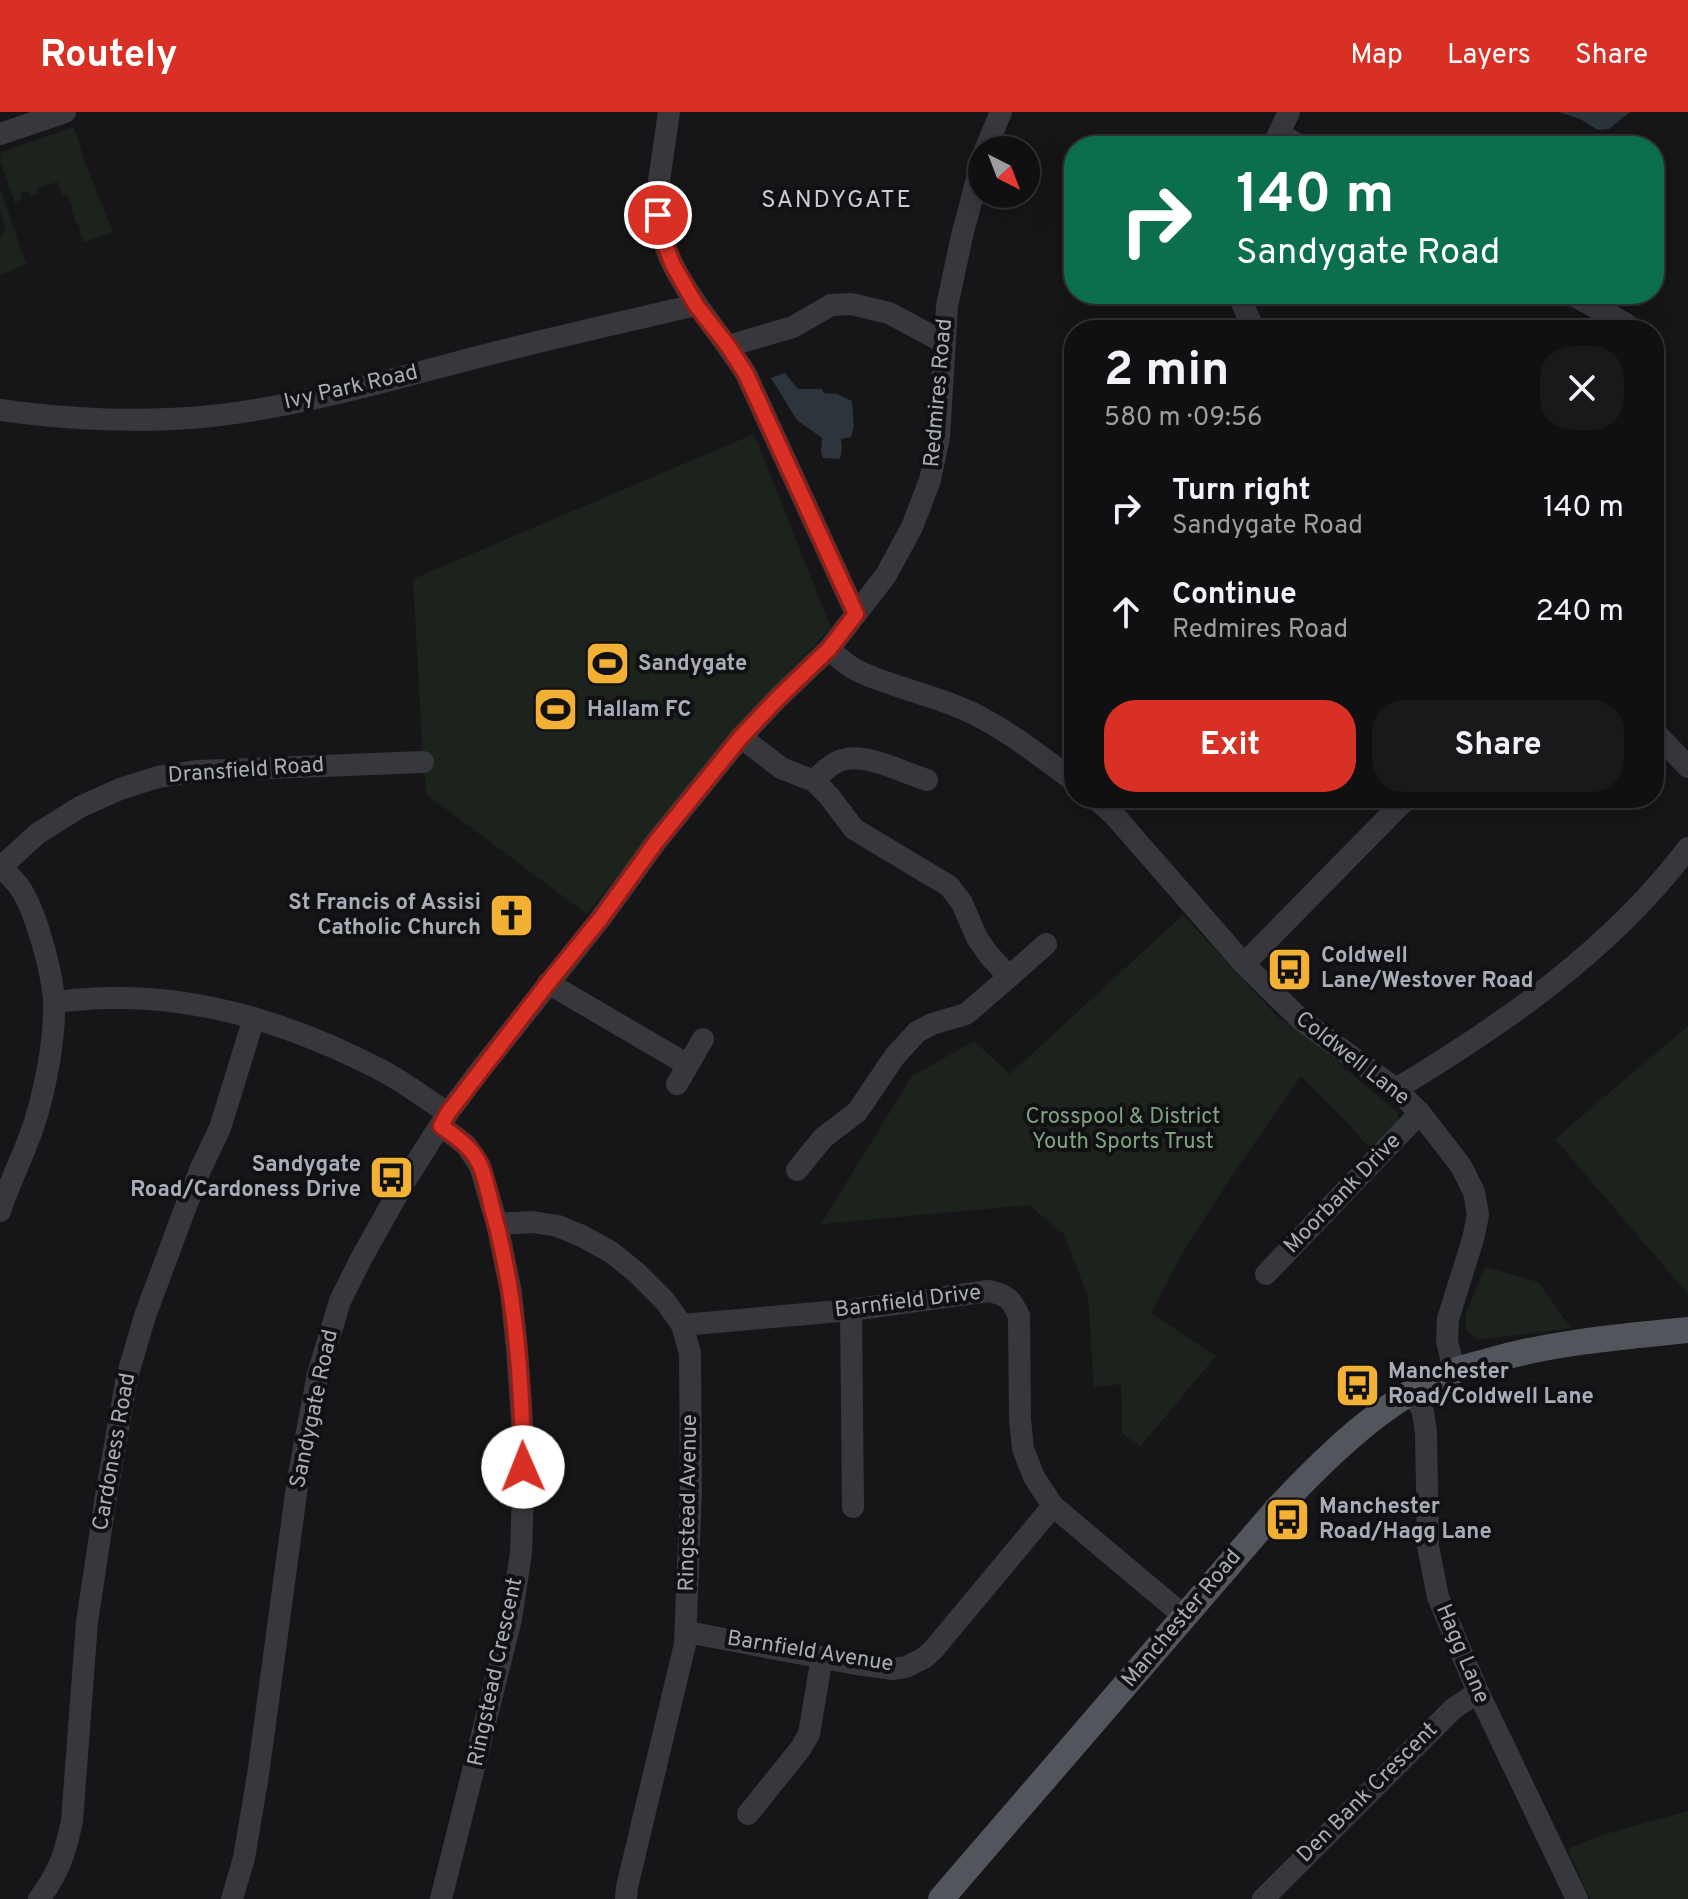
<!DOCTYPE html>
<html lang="en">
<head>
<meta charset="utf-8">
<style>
	:root { --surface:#101012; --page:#19191b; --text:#f1f3f6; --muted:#9c9d9f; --line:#303032; --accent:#d93025 }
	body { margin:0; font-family:Overpass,sans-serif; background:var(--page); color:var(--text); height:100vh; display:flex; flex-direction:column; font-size:30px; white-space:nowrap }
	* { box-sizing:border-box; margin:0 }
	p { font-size:26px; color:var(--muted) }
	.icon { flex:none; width:44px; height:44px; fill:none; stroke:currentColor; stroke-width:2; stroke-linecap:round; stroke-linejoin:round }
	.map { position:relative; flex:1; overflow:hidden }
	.panel { position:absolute; left:1064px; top:208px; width:600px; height:488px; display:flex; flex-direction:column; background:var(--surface); border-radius:32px; box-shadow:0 8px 32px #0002,0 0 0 2px var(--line) }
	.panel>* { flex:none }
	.guide { position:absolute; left:1064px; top:24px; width:600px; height:168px; border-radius:32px; box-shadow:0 8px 32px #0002,0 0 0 2px var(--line); background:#0b6e4f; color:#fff; overflow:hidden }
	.needle { width:52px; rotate:138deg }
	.buttons { position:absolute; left:968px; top:24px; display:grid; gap:16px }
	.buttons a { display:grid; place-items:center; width:72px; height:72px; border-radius:50%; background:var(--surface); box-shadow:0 8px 32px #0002,0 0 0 2px var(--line); font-size:40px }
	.pin { position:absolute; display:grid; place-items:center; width:68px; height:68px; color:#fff; margin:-34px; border:4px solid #fff; border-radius:50%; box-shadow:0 2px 8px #0007 }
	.me { position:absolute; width:88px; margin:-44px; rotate:359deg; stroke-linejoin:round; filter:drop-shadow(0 0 6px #0008) }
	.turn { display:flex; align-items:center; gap:28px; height:168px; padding:0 40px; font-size:36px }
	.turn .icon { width:104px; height:104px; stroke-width:2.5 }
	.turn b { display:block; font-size:56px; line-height:68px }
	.round { display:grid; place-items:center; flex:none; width:84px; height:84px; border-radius:32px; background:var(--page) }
	.overview { display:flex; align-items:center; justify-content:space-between; height:136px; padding:0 40px }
	h1 { font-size:48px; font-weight:700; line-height:60px }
	.primary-button { display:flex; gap:16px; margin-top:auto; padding:16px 40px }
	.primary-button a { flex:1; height:92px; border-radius:32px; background:var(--accent); color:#fff; font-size:32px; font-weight:700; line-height:92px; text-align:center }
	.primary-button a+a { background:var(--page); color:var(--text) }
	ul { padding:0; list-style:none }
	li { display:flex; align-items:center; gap:24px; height:104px; padding:0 40px }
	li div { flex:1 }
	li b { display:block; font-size:30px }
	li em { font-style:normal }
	header { display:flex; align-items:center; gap:48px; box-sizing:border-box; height:112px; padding:0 40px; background:var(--accent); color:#fff }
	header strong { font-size:38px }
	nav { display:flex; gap:44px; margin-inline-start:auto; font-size:28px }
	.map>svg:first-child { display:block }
	.green { fill:#1c231d }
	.water { fill:#2c353c }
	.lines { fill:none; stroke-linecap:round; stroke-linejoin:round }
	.minor { stroke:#37383d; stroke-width:22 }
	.major { stroke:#53555c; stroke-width:26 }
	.route-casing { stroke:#8d1f18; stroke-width:20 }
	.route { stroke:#d93025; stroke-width:14 }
	.labels { text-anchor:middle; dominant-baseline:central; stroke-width:8; stroke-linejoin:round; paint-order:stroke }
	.street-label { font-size:22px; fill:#a8adb8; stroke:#111113 }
	.poi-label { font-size:22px; font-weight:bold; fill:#a8adb8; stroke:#111113; text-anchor:start }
	.park-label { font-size:22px; fill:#7fa381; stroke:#111113 }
	.neighbourhood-label { font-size:24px; letter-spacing:2px; fill:#c9ccd4; stroke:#111113 }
</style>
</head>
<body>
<header>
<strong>Routely</strong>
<nav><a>Map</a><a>Layers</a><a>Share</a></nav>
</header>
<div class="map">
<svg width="1688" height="1787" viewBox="0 0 1688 1787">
	<rect width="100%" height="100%" fill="#161618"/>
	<g class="green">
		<polygon points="74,15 85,51 113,120 84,130 78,111 76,111 70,89 66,83 62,84 58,70 37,76 38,81 30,84 28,79 20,82 21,87 15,91 0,48 1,41 4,39"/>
		<polygon points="0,76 26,152 0,163 0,126 6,118 0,97"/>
		<polygon points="754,322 831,516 762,589 703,658 587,802 427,683 423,650 413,467"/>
		<polygon points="1183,803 1278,905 1321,936 1397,1000 1398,1011 1372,1039 1347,1010 1301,964 1231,1065 1183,1140 1151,1201 1216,1244 1140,1335 1122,1321 1121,1272 1094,1275 1088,1185 1064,1122 1029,1093 821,1112 912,964 974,929 1010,962"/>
		<polygon points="1688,914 1688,1182 1555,1027"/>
		<polygon points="1485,1155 1538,1170 1571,1216 1479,1228 1466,1218 1465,1204"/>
		<polygon points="1688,1699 1688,1787 1590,1787 1568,1737 1602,1723"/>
	</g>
	<g class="water">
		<polygon points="1559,0 1630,0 1609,17 1598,18 1580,7"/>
		<polygon points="785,261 798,277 822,277 824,281 837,282 852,289 854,314 851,325 841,327 842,337 840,347 823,346 821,340 822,326 797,308 771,266"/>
	</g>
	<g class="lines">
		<g class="minor">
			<path d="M669,0C666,21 663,41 660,62C659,70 657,79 657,87C655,155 713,208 746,262L856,502"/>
			<polyline points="0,22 65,0"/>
			<polyline points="1279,22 1301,34"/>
			<polyline points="1273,34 1289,0"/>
			<polyline points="985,38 1001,0"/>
			<polyline points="1240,182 1243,193 1254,218"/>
			<polyline points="1571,182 1626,212"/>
			<polyline points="728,234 793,215 831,193 851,192 889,201 945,231"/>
			<path d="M0,298C67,308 144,311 212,304C302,294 390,268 478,245C550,226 623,210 696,193"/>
			<path d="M829,537C840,547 851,557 865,562C899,577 936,584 970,600C1008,618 1041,645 1074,669"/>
			<polyline points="1654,619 1688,655"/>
			<polyline points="741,625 781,656 814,669 829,684 854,717 949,774 962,791 977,826 989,843 1009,865 966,902 932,912 917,920 895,944 857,1000 823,1026 797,1058"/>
			<path d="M814,669C823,660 833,649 846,647C868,642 905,661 927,668"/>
			<polyline points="1095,686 1114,703 1244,852 1301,908 1396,977 1420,1001 1461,1054 1474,1080 1478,1103 1473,1127 1448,1207 1447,1229 1454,1259"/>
			<polyline points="0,756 37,722 80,695 120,677 158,665 198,659 423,650"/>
			<polyline points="1244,852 1407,686"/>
			<polyline points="1009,865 1046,832"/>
			<polyline points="548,871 688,953 677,972"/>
			<path d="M54,890C73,888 91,886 110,886C204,884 298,915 381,958C404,970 426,987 448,1001"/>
			<polyline points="688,953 703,927"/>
			<path d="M1396,977C1504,912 1611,838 1688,736"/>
			<path d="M0,1099C10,1068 27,1037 36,1006C46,973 55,926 54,891C53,862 35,795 18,773C13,767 7,761 1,755"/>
			<polyline points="497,1112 532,1110 558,1114 582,1124 611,1140 636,1160 665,1189 682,1213 690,1241 691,1378 685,1532 627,1775 626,1787"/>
			<polyline points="1266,1162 1420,1001"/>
			<polyline points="851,1198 853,1395"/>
			<path d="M682,1213L851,1198L989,1179C1007,1183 1012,1188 1019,1204L1020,1307L1023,1337L1034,1365L1053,1394L1184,1504"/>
			<polyline points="1413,1281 1423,1300 1426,1320 1428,1434 1438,1485 1478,1580 1577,1787"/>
			<polyline points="687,1520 856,1552 894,1557 906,1555 924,1546 933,1538 1053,1394"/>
			<polyline points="748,1702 801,1636 809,1622 822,1545"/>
			<path d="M39,1787C59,1760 65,1742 72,1709L87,1510L106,1384L127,1265L145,1204L183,1102L200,1058L220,1016L254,906"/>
			<polyline points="232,1787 244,1746 258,1663 298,1367 318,1262 340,1189 362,1145 403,1072 448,1001 481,957 601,806 656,730 741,625 777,587 829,537 886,463 912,415 930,368 939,325 947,194 962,124 982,48"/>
			<polyline points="441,1787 511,1507 521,1441 523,1377 522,1309 517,1237 511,1180 497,1112 480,1054 466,1033 441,1014"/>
			<polyline points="1263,1787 1453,1597 1478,1580"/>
		</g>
		<path class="major" d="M941,1787L1277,1397C1327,1344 1385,1286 1454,1259C1465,1255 1478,1252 1489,1249C1554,1230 1621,1225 1688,1218"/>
	</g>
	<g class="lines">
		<defs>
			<path id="route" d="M523,1355C522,1269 516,1182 493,1100C489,1084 486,1067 480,1053C472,1035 456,1025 441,1014L448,1001L548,871L601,806L656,730L741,625L777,587L829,537L856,502L746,262L728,234L696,193L673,153L660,120L658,103"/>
		</defs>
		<use href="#route" class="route-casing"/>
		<use href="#route" class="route"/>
	</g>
	<defs>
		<symbol id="stadium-square" viewBox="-11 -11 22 22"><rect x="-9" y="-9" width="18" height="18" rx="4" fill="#f2b134" stroke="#111113"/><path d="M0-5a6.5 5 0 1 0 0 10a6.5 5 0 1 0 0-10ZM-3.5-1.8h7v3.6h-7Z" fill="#111"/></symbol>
		<symbol id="church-square" viewBox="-11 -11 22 22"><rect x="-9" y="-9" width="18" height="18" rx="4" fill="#f2b134" stroke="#111113"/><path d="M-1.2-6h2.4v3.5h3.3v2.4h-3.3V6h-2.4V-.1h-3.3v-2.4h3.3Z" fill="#111"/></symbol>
		<symbol id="bus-square" viewBox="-11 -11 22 22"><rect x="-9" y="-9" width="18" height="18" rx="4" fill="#f2b134" stroke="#111113"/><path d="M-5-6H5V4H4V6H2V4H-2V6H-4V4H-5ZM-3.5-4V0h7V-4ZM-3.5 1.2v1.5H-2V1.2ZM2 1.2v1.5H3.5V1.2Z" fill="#111"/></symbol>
	</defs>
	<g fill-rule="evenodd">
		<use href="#stadium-square" x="582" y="526" width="51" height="51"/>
		<use href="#stadium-square" x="530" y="572" width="51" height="51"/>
		<use href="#church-square" x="486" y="778" width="51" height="51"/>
		<use href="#bus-square" x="1264" y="832" width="51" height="51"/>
		<use href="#bus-square" x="366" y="1040" width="51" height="51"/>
		<use href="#bus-square" x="1332" y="1248" width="51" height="51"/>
		<use href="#bus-square" x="1262" y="1382" width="51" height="51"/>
	</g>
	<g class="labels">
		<g class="street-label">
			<text transform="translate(351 276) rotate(-13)">Ivy Park Road</text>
			<text transform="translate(939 281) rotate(-85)">Redmires Road</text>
			<text transform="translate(246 659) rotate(-4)">Dransfield Road</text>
			<text transform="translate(1352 947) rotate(38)">Coldwell Lane</text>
			<text transform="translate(1343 1082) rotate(-46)">Moorbank Drive</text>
			<text transform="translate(908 1190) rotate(-7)">Barnfield Drive</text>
			<text transform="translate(315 1297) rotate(-78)">Sandygate Road</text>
			<text transform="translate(115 1340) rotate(-80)">Cardoness Road</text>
			<text transform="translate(689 1391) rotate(-89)">Ringstead Avenue</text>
			<text transform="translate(1182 1507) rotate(-50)">Manchester Road</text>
			<text transform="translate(810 1540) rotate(9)">Barnfield Avenue</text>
			<text transform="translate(1462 1542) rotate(67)">Hagg Lane</text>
			<text transform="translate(496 1560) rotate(-78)">Ringstead Crescent</text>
			<text transform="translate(1368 1681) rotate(-45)">Den Bank Crescent</text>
		</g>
		<g class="poi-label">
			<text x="638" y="552">Sandygate</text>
			<text x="587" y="598">Hallam FC</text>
			<text x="481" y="791" text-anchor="end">St Francis of Assisi<tspan x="481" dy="25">Catholic Church</tspan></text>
			<text x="1321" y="844">Coldwell<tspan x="1321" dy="25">Lane/Westover Road</tspan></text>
			<text x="361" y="1053" text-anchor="end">Sandygate<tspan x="361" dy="25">Road/Cardoness Drive</tspan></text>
			<text x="1388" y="1260">Manchester<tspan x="1388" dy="25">Road/Coldwell Lane</tspan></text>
			<text x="1319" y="1395">Manchester<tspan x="1319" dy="25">Road/Hagg Lane</tspan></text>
		</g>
		<g class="park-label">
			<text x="1123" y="1005">Crosspool &amp; District<tspan x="1123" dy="25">Youth Sports Trust</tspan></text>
		</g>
		<g class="neighbourhood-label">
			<text x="837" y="89">SANDYGATE</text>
		</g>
	</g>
</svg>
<div class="buttons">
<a><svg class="needle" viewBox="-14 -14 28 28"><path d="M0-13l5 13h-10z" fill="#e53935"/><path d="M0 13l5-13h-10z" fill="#9c9d9f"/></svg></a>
</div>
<div class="pin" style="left:658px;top:103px;background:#d93025"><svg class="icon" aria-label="arrive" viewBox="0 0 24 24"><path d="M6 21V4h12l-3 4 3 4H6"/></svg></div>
<svg class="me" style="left:523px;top:1355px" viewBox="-20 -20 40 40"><circle r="19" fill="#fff"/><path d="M0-13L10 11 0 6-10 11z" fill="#d93025"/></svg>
<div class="guide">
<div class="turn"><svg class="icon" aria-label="right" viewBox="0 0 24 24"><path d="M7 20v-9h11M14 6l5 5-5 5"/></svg><div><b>140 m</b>Sandygate Road</div></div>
</div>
<section class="panel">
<div class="overview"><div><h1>2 min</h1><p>580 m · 09:56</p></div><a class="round"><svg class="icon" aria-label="close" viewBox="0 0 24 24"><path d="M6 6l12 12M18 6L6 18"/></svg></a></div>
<ul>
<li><svg class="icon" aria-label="right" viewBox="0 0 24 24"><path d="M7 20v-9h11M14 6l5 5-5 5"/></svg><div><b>Turn right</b><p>Sandygate Road</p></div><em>140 m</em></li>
<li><svg class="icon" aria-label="ahead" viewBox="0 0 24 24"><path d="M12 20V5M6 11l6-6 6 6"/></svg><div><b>Continue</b><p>Redmires Road</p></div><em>240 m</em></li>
</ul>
<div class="primary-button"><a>Exit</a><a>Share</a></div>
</section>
</div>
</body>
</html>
